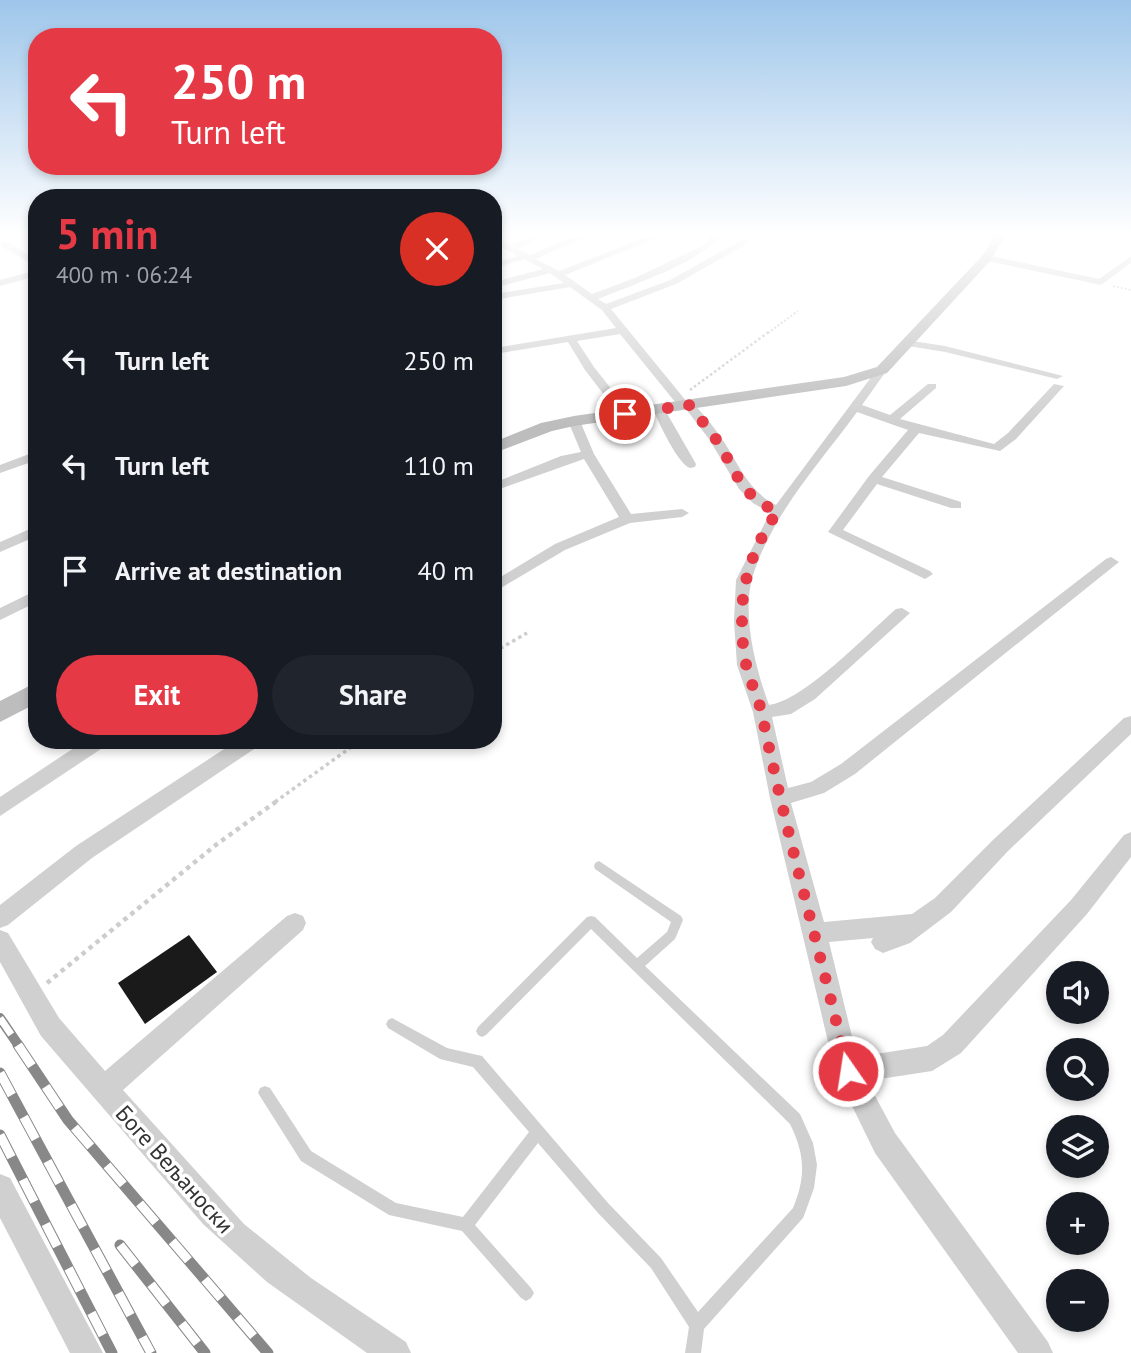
<!DOCTYPE html>
<html lang="en">
<head>
<meta charset="utf-8">
<style>
	:root { --surface:#171b24; --page:#20242c; --text:#f1f3f6; --muted:#9ea1a6; --accent:#e63946 }
	body { margin:0; font-family:"PT Sans",sans-serif; background:var(--page); color:var(--text); height:100vh; display:flex; flex-direction:column; font-size:26px; white-space:nowrap }
	* { box-sizing:border-box; margin:0 }
	p { font-size:23px; color:var(--muted) }
	.icon { flex:none; width:38px; height:38px; fill:none; stroke:currentColor; stroke-width:2; stroke-linecap:round; stroke-linejoin:round }
	.map { position:relative; flex:1; overflow:hidden }
	.panel { position:absolute; left:28px; top:189px; width:474px; height:560px; display:flex; flex-direction:column; background:var(--surface); border-radius:28px; box-shadow:0 4px 10px #0003 }
	.panel>* { flex:none }
	.top-card { position:absolute; left:28px; top:28px; width:474px; height:147px; border-radius:28px; box-shadow:0 4px 10px #0003; background:#e63946; color:#fff; overflow:hidden }
	.tools { position:absolute; left:1046px; top:961px; display:grid; gap:14px }
	.tools a { display:grid; place-items:center; width:63px; height:63px; border-radius:50%; background:var(--surface); box-shadow:0 4px 10px #0003; font-size:35px }
	.pin { position:absolute; display:grid; place-items:center; width:60px; height:60px; color:#fff; margin:-30px; border:4px solid #fff; border-radius:50%; box-shadow:0 2px 7px #0007 }
	.me { position:absolute; width:77px; margin:-38px; rotate:347deg; stroke-linejoin:round; filter:drop-shadow(0 0 5px #0008) }
	.turn { display:flex; align-items:center; gap:24px; height:147px; padding:0 28px; font-size:32px }
	.turn .icon { width:91px; height:91px; stroke-width:2.5 }
	.turn b { display:block; font-size:49px; line-height:60px }
	.round { display:grid; place-items:center; flex:none; width:74px; height:74px; border-radius:37px; background:var(--page) }
	.summary { display:flex; align-items:center; justify-content:space-between; height:119px; padding:0 28px }
	h1 { font-size:42px; font-weight:800; line-height:52px; color:var(--accent) }
	.action { display:flex; gap:14px; margin-top:auto; padding:14px 28px }
	.action a { flex:1; height:80px; border-radius:42px; background:var(--accent); color:#fff; font-size:28px; font-weight:800; line-height:80px; text-align:center }
	.action a+a { background:var(--page); color:var(--text) }
	ul { padding:0; list-style:none }
	li { display:flex; align-items:center; gap:21px; height:105px; padding:0 28px }
	li div { flex:1 }
	li b { display:block; font-size:26px }
	li em { font-style:normal }
	.map>svg:first-child { display:block }
	.building { fill:#1a1a1a }
	.lines { fill:none; stroke-linecap:round; stroke-linejoin:round }
	.path-far3 { stroke:#cdcdcd; stroke-width:2; stroke-dasharray:2 2; stroke-linecap:butt }
	.path-far2 { stroke:#cdcdcd; stroke-width:2.5; stroke-dasharray:2.5 2.5; stroke-linecap:butt }
	.path-far1 { stroke:#cdcdcd; stroke-width:3.5; stroke-dasharray:3.5 3.5; stroke-linecap:butt }
	.path { stroke:#cdcdcd; stroke-width:4.5; stroke-dasharray:4.5 4.5; stroke-linecap:butt }
	.service { fill:#d0d0d0; fill-rule:evenodd }
	.minor { fill:#d0d0d0; fill-rule:evenodd }
	.secondary { fill:#bdbdbd; fill-rule:evenodd }
	.rail-far1-casing { stroke:#888; stroke-width:10 }
	.rail-casing { stroke:#888; stroke-width:11 }
	.rail-far1 { stroke:#fff; stroke-width:7; stroke-dasharray:20; stroke-linecap:butt }
	.rail { stroke:#fff; stroke-width:9; stroke-dasharray:25; stroke-linecap:butt }
	.route { stroke:#e63946; stroke-width:12; stroke-dasharray:0 21.6 }
	.labels { text-anchor:middle; dominant-baseline:central; stroke-width:7; stroke-linejoin:round; paint-order:stroke }
	.near-street-label { font-size:23px; fill:#333; stroke:#fff }
</style>
</head>
<body>
<div class="map">
<svg width="1131" height="1353" viewBox="0 0 1131 1353">
	<rect width="100%" height="100%" fill="#fff"/>
	<polygon class="building" points="189,935 217,972 145,1024 118,983"/>
	<g class="lines">
		<g class="path-far3">
			<polyline points="34,235 37,237"/>
			<polyline points="919,245 931,235"/>
			<polyline points="1113,286 1131,290"/>
			<polyline points="768,333 798,311"/>
		</g>
		<g class="path-far2">
			<polyline points="30,333 37,338"/>
			<polyline points="690,390 770,331"/>
		</g>
		<g class="path-far1">
			<polyline points="494,652 527,633"/>
			<polyline points="275,802 361,740"/>
		</g>
		<polyline class="path" points="47,983 217,844 277,801"/>
		<path class="service" d="M599,861L681,916L683,920L675,939L645,966L800,1114L813,1143L817,1165L814,1188L805,1213L803,1218L704,1329L701,1353H685L689,1327L651,1268L598,1213L538,1143L475,1225L531,1288L534,1293L531,1298L526,1301L521,1298L462,1231L389,1215L301,1161L258,1093L260,1088L265,1086L270,1088L311,1151L396,1203L463,1217L529,1132L473,1067L440,1059L388,1028L386,1024L388,1020L392,1018L447,1048L482,1056L608,1203L661,1258L698,1312L793,1208C806,1177 805,1154 790,1124L591,929L486,1035L482,1037L478,1035L476,1031L478,1027L587,917L591,916L595,917L637,958L667,932L671,922L595,869L594,866L595,863Z"/>
		<g class="minor">
			<path d="M534,235H546L517,249L530,255L578,235H590L536,259L559,271L652,235H664L565,275L592,294L637,277L706,244L711,235L719,236C704,261 627,287 598,299L606,304L670,280L741,240H747V244L676,284L611,309L687,402L693,403C704,415 715,428 724,442C739,465 749,492 776,505L878,368L887,370L862,405L890,415L928,384H936V388L900,419L994,444L1008,433L1054,384L1064,386L1016,439L1000,451L919,433L882,477L961,502V508H951L877,484L843,530L930,571L933,574L925,579L828,532L869,476L908,430L857,412C820,463 770,516 752,579C742,616 756,670 769,705C805,700 866,635 896,609L902,608L910,613L815,699L791,714L772,717L788,788L811,782L841,764L1106,559L1111,557L1119,562L855,774L824,793L791,803L824,922L912,914L935,898L994,839L1124,718L1131,716V734L1008,851L951,912L910,943L883,953L875,949L871,942L873,938L829,942L857,1057L927,1046L943,1035L1071,900L1124,835L1131,832V857L1087,914L961,1053L932,1071L867,1081L895,1133L1048,1342L1053,1353H1018L875,1153L835,1071L770,798L753,712L737,665L734,621L736,580L770,513L753,503L739,489L709,439L686,409L680,408L620,334L577,341L594,367L631,414L625,418L621,417L585,370L568,342L494,354V348L616,328L602,310L570,287L494,300V294L564,283L550,273L494,288V282L543,269L524,259L494,268V263L518,256L494,243V238L510,245Z"/>
			<polygon points="1,242 7,242 37,260 37,267 1,246"/>
			<polygon points="986,255 1099,279 1131,256 1131,263 1101,285 983,260"/>
			<polygon points="37,270 37,276 0,286 0,280"/>
			<polygon points="906,340 945,346 1063,376 1057,379 945,352 902,345 901,343"/>
			<path d="M655,408L665,410L696,464L695,467L690,468C677,463 660,424 653,410Z"/>
			<polygon points="574,417 580,421 594,454 631,514 682,509 689,513 682,517 630,523 565,550 494,592 494,581 555,544 619,517 584,459 494,491 494,483 561,456 581,452 568,421"/>
			<polygon points="37,451 37,460 0,473 0,465"/>
			<polygon points="37,526 37,536 0,552 0,542"/>
			<polygon points="37,590 37,602 0,620 0,608"/>
			<polygon points="86,740 109,740 107,745 0,816 0,797"/>
			<polygon points="238,740 262,740 260,745 92,858 8,925 0,928 0,905 76,846"/>
			<polygon points="295,913 303,916 306,923 303,930 123,1090 244,1224 311,1278 406,1342 411,1353 367,1353 267,1282 203,1224 41,1036 0,962 0,930 8,933 59,1018 105,1071 287,916"/>
			<polygon points="0,1174 10,1178 103,1353 70,1353 0,1218"/>
		</g>
		<g class="secondary">
			<polygon points="995,235 1006,235 990,261 887,373 846,386 574,426 552,431 494,453 494,442 541,423 574,416 844,377 877,367 982,256"/>
			<polygon points="37,682 37,703 0,722 0,701"/>
		</g>
		<defs>
			<polyline id="rail-far1" points="0,1018 19,1046"/>
			<g id="rail">
				<polyline points="18,1045 68,1120 268,1353"/>
				<polyline points="0,1073 151,1353"/>
				<polyline points="0,1135 112,1353"/>
				<polyline points="120,1245 205,1353"/>
			</g>
		</defs>
		<use href="#rail-far1" class="rail-far1-casing"/>
		<use href="#rail" class="rail-casing"/>
		<use href="#rail-far1" class="rail-far1"/>
		<use href="#rail" class="rail"/>
	</g>
	<linearGradient id="sky" x2="0" y2="1"><stop stop-color="#9ec6ea"/><stop offset="0.55" stop-color="#fff"/><stop offset="1" stop-color="#fff" stop-opacity="0"/></linearGradient>
	<rect width="1131" height="425" fill="url(#sky)"/>
	<g class="lines">
		<path class="route" d="M625,414L689,405C700,419 713,433 722,449C738,476 745,500 778,511C755,543 741,581 742,620C742,635 743,654 747,668C751,685 760,701 763,719C787,837 821,954 848,1071"/>
	</g>
	<g class="labels">
		<g class="near-street-label">
			<text transform="translate(175 1169) rotate(48)">Боге Вељаноски</text>
		</g>
	</g>
</svg>
<div class="tools">
<a><svg class="icon" aria-label="sound" viewBox="0 0 24 24"><path d="M4 9h4l5-4v14l-5-4H4zM17 9q2 3 0 6"/></svg></a>
<a><svg class="icon" aria-label="search" viewBox="0 0 24 24"><circle cx="10" cy="10" r="6"/><path d="M15 15l6 6"/></svg></a>
<a><svg class="icon" aria-label="layers" viewBox="0 0 24 24"><path d="M12 4l9 5-9 5-9-5zM3 14l9 5 9-5"/></svg></a>
<a>+</a>
<a>−</a>
</div>
<div class="pin" style="left:625px;top:414px;background:#d93025"><svg class="icon" aria-label="arrive" viewBox="0 0 24 24"><path d="M6 21V4h12l-3 4 3 4H6"/></svg></div>
<svg class="me" style="left:848px;top:1071px" viewBox="-20 -20 40 40"><circle r="17" fill="#e63946" stroke="#fff" stroke-width="3"/><path d="M0-11L8 9 0 5-8 9z" fill="#fff"/></svg>
<div class="top-card">
<div class="turn"><svg class="icon" aria-label="left" viewBox="0 0 24 24"><path d="M17 20v-9H6M10 6l-5 5 5 5"/></svg><div><b>250 m</b>Turn left</div></div>
</div>
<section class="panel">
<div class="summary"><div><h1>5 min</h1><p>400 m · 06:24</p></div><a class="round" style="background:#d93025;color:#fff"><svg class="icon" aria-label="close" viewBox="0 0 24 24"><path d="M6 6l12 12M18 6L6 18"/></svg></a></div>
<ul>
<li><svg class="icon" aria-label="left" viewBox="0 0 24 24"><path d="M17 20v-9H6M10 6l-5 5 5 5"/></svg><div><b>Turn left</b></div><em>250 m</em></li>
<li><svg class="icon" aria-label="left" viewBox="0 0 24 24"><path d="M17 20v-9H6M10 6l-5 5 5 5"/></svg><div><b>Turn left</b></div><em>110 m</em></li>
<li><svg class="icon" aria-label="arrive" viewBox="0 0 24 24"><path d="M6 21V4h12l-3 4 3 4H6"/></svg><div><b>Arrive at destination</b></div><em>40 m</em></li>
</ul>
<div class="action"><a>Exit</a><a>Share</a></div>
</section>
</div>
</body>
</html>
